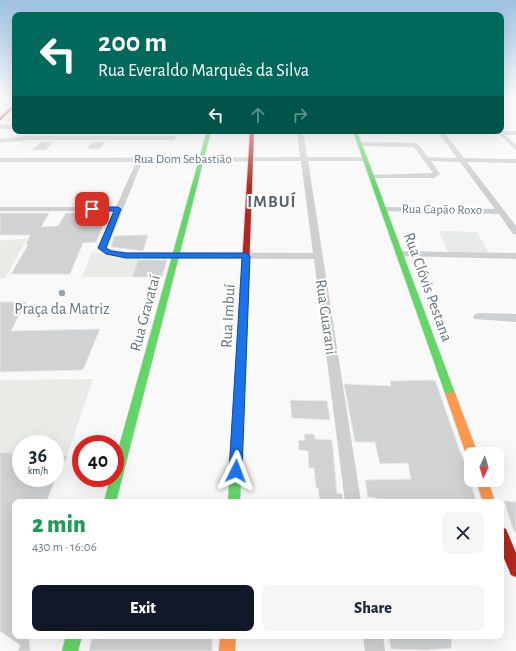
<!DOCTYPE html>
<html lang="en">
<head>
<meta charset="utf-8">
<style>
	:root { --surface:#fff; --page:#f6f6f7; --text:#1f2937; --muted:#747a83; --accent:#111827 }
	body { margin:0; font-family:"Alegreya Sans",sans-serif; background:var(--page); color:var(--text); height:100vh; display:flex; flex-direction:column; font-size:15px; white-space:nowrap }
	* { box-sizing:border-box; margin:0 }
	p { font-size:13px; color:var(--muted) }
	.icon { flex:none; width:22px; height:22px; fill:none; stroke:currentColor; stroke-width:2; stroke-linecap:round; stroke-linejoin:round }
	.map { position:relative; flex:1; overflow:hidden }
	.panel { position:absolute; left:12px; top:499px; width:492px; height:140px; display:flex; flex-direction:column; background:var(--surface); border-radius:8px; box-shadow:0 4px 16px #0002 }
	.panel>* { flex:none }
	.guide { position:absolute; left:12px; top:12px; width:492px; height:122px; border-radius:8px; box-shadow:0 4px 16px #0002; background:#00695c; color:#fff; overflow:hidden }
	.needle { width:26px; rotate:184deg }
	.tools { position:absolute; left:464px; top:447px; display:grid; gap:8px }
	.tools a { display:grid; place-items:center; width:40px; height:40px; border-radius:8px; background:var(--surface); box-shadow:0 4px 16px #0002; font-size:20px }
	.speed { position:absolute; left:12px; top:435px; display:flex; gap:8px; font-size:20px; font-weight:700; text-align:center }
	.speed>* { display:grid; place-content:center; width:52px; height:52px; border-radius:50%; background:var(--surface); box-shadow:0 4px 16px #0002; line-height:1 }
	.speed small { font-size:10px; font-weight:400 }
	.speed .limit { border:6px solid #d22; background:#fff; color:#111 }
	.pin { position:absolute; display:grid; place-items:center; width:34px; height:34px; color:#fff; margin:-17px; border-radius:8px; box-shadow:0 2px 6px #0006 }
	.me { position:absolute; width:44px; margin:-22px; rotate:3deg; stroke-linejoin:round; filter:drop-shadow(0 0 3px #0008) }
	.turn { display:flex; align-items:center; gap:14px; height:84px; padding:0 20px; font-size:18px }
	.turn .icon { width:52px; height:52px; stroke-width:2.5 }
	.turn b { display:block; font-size:28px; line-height:34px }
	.lanes { display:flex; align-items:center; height:38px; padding:0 20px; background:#0003; justify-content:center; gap:20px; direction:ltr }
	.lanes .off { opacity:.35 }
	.round { display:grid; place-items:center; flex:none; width:42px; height:42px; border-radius:8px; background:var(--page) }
	.overview { display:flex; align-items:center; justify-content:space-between; height:68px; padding:0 20px }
	h1 { font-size:24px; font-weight:800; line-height:30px; color:#1e9e55 }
	.action { display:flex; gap:8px; margin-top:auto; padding:8px 20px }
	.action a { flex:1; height:46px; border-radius:8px; background:var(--accent); color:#fff; font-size:16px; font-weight:800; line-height:46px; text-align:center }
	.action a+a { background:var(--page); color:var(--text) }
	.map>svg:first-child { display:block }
	.built { fill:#e8e9e9 }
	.green { fill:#e8ebe6 }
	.building { fill:#d0d2d3; stroke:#e8e8e8 }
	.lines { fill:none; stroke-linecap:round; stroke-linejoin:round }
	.fast-casing { stroke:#d5d6d7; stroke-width:1 }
	.slow-casing { stroke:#d5d6d7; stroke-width:1 }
	.jam-casing { stroke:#d5d6d7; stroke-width:1 }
	.street { fill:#cecfd0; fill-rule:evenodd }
	.fast { fill:#63d668; fill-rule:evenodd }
	.slow { fill:#ff974d; fill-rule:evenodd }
	.jam { fill:#b3261e; fill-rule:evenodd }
	.route { fill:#1a73e8; stroke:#114b97 }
	.poi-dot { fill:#99a4ac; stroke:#fff; stroke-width:1.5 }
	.labels { text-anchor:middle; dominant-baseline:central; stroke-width:4; stroke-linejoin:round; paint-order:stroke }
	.far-street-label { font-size:13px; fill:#657683; stroke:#fff }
	.street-label { font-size:16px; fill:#657683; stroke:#fff }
	.poi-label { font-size:16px; fill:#657683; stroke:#fff }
	.far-district-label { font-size:17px; font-weight:bold; letter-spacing:1px; fill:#57646e; stroke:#fff }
</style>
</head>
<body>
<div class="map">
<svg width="516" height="651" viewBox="0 0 516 651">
	<rect width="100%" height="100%" fill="#f9f9f9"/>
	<polygon class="built" points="439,231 477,232 489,253 448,252"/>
	<g class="green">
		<polygon points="27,239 5,278 0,279 0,242 2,240"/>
		<polygon points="92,252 121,258 139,258 132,277 82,277"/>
		<polygon points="93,379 67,456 55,456 55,444 21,444 21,454 0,452 0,380"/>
	</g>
	<g class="building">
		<polygon points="40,142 53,142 46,150 32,150"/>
		<polygon points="92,142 105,142 100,149 87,149"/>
		<polygon points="109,212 96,242 83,243 70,274 11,274 28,245 26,244 30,235 0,235 0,213 49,213 41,227 58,226 66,213"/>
		<polygon points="148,235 143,251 111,247 114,236"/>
		<polygon points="138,260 167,260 162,277 132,277"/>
		<polygon points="0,302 26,302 11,331 100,329 83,370 0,372"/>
		<polygon points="435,380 461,454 464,461 467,463 471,474 470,480 476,502 403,502 368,497 365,480 411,479 408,463 380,464 375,442 355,442 344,384 391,386 390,381"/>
		<polygon points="290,400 327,401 330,420 292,418"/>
		<polygon points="304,434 314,434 315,439 332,440 337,493 342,494 343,502 320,502 318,488 316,488 314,468 309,468 308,451 299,450 298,441 305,440"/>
		<polygon points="0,452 21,454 21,478 55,478 55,456 67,456 56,478 46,502 15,502 15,636 29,636 30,651 18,651 20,645 0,631"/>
		<polygon points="504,501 516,502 516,532 514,532"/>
		<polygon points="92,636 212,636 212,651 89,651"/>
		<polygon points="389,636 452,636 451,648 426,650 391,649"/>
	</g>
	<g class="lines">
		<defs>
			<g id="fast">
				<polygon points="207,131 211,131 116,502 104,502 110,478 115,478 115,461"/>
				<polygon points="353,131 357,131 456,396 455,399 451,400 447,399 446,396"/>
				<polygon points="244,296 248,299 240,502 228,502 240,299"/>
				<polygon points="66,636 82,636 78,651 62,651"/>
			</g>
			<g id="slow">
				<polygon points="451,392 455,393 456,396 478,454 471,454 471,459 468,458 466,454 446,396 447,393"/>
				<polygon points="476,480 488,480 495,502 483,502"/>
				<polygon points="220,636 236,636 235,651 219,651"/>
			</g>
			<g id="jam">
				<polygon points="513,98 516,98 516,100"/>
				<polygon points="14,104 15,104 15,107 0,121 0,117"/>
				<polygon points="250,131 254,131 248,299 244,302 240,299"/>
				<polygon points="501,527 506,529 516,553 516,577 511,575 501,551"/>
			</g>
		</defs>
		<use href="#fast" class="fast-casing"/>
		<use href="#slow" class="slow-casing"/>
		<use href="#jam" class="jam-casing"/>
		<g class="street">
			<rect x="0" y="125" width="15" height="4"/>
			<path d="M297,131H303L307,157H365L368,159L365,161H308L361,502H345L314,259L126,258L106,254L98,249L114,211H0V207H116L136,162H0V158L300,157ZM301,161L313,253L126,252L107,248L142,162Z"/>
			<polygon points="437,131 443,131 464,158 516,159 516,163 467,162 516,226 516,235 513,234 499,214 381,211 381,207 384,207 495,209 460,162 431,161 440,174 434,178 372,178 368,176 370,175 433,173 414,147 359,146 356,144 359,142 415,143 419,145 428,157 457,158"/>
			<polygon points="495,131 516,131 516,135 505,135 516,145 516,150"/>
			<polygon points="27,136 174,136 177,138 174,140 27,140 0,143 0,139"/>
			<polygon points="400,251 516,253 516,259 397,256 395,254"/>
			<polygon points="478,313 516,314 516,322 474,319 473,317 474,315"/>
			<polygon points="363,636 383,636 385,651 365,651"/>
		</g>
		<use href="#fast" class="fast"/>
		<use href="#slow" class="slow"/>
		<use href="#jam" class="jam"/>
	</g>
	<linearGradient id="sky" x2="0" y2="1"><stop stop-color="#9dc2e2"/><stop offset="0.52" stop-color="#fcfcfc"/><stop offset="1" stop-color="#fcfcfc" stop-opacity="0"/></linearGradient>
	<rect width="516" height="189" fill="url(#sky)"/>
	<polygon class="route" points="89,207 118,207 121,209 106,248 111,251 126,253 246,253 250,256 242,471 240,475 236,477 231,475 229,471 242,258 126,258 106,254 98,248 114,211 92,211 88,209"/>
	<circle class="poi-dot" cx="62" cy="293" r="4"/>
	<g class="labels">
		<g class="far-street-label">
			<text x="183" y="159">Rua Dom Sebastião</text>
			<text transform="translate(442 210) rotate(1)">Rua Capão Roxo</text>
		</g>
		<g class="street-label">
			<text transform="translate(428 287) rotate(70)">Rua Clóvis Pestana</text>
			<text transform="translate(145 313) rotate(-75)">Rua Gravataí</text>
			<text transform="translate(228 316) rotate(-87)">Rua Imbuí</text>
			<text transform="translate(326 317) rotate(82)">Rua Guarani</text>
		</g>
		<g class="poi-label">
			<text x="62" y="309">Praça da Matriz</text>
		</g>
		<g class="far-district-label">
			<text x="272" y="201">IMBUÍ</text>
		</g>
	</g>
</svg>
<div class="tools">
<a><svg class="needle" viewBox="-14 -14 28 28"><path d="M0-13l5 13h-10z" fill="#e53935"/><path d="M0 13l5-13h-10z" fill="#747a83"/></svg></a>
</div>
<div class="speed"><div>36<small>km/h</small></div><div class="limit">40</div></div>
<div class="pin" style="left:92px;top:209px;background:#d93025"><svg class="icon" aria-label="arrive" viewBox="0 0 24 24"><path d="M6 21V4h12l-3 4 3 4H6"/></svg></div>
<svg class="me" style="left:236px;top:471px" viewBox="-20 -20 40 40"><path d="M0-17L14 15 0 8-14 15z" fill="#1a73e8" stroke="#fff" stroke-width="4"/></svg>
<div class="guide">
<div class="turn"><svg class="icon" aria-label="left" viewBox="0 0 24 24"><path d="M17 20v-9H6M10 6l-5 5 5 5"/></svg><div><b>200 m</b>Rua Everaldo Marquês da Silva</div></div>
<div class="lanes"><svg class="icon" aria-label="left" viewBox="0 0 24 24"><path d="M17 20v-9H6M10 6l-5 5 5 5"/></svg><svg class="icon off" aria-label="ahead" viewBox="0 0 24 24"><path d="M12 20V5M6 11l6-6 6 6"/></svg><svg class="icon off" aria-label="right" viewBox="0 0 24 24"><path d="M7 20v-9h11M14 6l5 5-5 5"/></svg></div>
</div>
<section class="panel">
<div class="overview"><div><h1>2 min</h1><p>430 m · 16:06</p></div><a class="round"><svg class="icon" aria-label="close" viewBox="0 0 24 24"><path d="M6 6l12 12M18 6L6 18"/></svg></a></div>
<div class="action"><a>Exit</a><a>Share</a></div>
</section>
</div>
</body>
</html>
